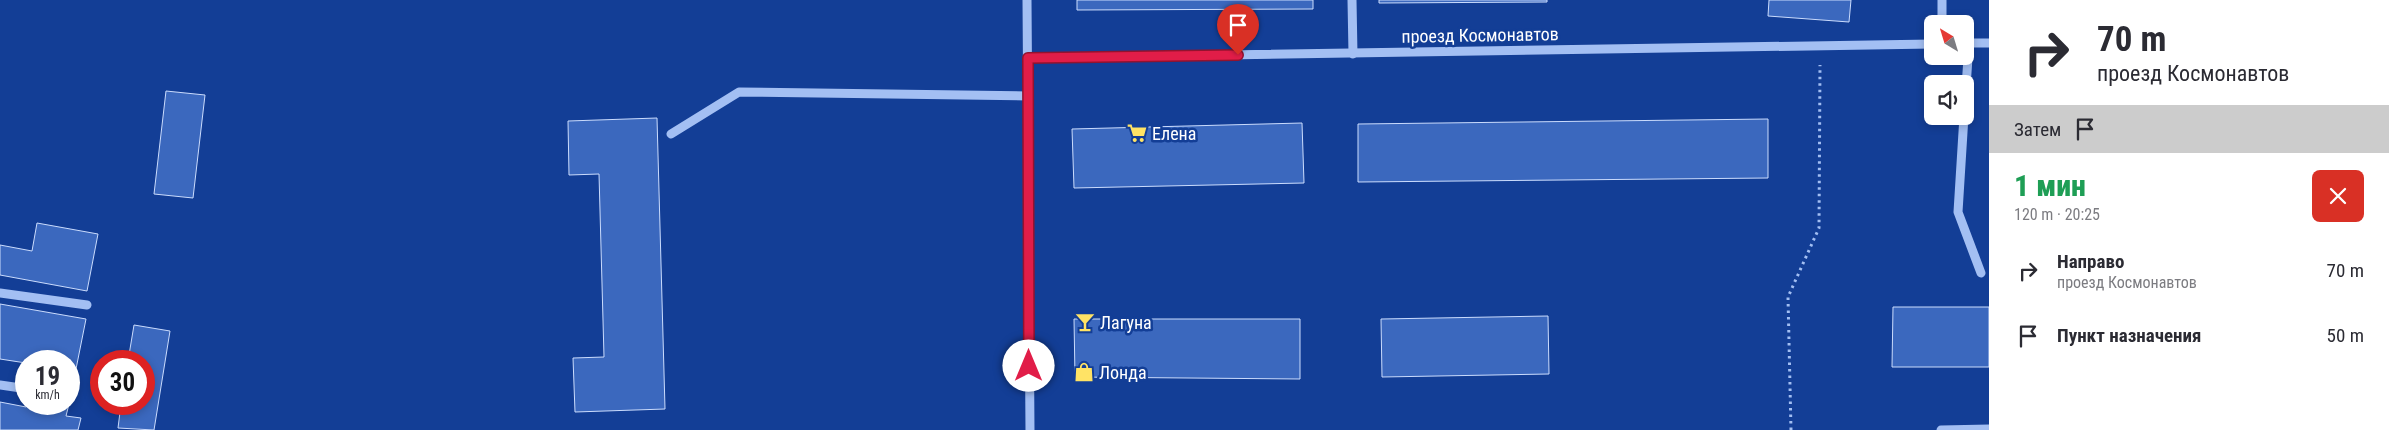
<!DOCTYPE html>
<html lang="ru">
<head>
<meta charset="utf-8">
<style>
	:root { --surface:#fff; --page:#f2f2f3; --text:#2b2b33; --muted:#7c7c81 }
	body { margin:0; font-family:"Roboto Condensed",sans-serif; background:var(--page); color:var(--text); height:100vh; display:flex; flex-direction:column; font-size:19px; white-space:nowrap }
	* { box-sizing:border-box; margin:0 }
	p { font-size:16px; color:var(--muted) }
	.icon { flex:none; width:28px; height:28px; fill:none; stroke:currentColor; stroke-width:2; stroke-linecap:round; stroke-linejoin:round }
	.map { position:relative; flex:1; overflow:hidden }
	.drawer { display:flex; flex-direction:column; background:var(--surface); width:400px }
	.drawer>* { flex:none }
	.guide { background:#fff; color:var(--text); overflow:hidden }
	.needle { width:32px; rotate:322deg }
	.buttons { position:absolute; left:1924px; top:15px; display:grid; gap:10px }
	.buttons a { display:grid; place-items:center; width:50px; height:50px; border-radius:8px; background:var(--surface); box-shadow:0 2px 8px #0003; font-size:25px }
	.speed { position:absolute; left:15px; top:350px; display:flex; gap:10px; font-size:25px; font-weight:700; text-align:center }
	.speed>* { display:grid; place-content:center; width:65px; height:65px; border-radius:50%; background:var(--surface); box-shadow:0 2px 8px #0003; line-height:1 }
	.speed small { font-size:12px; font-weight:400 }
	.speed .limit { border:8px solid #d22; background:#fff; color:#111 }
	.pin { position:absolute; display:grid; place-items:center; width:42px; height:42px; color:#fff; margin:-51px -21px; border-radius:50% 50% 50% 0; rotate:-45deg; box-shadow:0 0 5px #0007 }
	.pin .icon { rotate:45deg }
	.me { position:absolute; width:55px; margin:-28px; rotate:0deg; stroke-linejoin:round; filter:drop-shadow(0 0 4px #0008) }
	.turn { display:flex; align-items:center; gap:18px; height:105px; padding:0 25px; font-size:22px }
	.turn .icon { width:65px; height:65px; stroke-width:2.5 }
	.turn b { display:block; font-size:35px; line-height:42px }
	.then { display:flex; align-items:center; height:48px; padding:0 25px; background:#0003; gap:10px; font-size:19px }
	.round { display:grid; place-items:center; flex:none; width:52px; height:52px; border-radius:8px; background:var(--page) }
	.overview { display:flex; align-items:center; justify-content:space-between; height:85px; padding:0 25px }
	h1 { font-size:30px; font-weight:800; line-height:38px; color:#1e9e55 }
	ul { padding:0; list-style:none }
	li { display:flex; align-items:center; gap:15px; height:65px; padding:0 25px }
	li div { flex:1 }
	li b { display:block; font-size:19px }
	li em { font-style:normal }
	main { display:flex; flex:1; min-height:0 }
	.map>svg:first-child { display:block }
	.building { fill:#3b68be; stroke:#cbdcfd }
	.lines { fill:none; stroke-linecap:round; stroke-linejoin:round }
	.path { stroke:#a3bff3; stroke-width:3; stroke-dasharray:2.5 4; stroke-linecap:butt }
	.minor { stroke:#a3bff3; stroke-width:9 }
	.route-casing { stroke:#92132f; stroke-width:12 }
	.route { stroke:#e11d48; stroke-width:9 }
	.labels { text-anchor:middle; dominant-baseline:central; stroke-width:5; stroke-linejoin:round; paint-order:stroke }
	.street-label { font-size:18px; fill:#fff; stroke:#133e96 }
	.poi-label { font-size:18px; fill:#fff; stroke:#133e96; text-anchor:start }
</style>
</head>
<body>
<main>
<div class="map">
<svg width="1989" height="430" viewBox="0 0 1989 430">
	<rect width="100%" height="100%" fill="#133e96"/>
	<g class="building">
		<polygon points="1077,0 1313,0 1313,9 1077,10"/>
		<polygon points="1379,0 1547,0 1547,2 1379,3"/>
		<polygon points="1769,0 1851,0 1849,22 1768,16"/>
		<polygon points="166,91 205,95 193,198 154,194"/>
		<polygon points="657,118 665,409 575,412 573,358 604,357 599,174 569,175 568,121"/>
		<polygon points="1768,119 1768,178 1358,182 1358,124"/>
		<polygon points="1302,123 1304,183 1074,188 1072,129"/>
		<polygon points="37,223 98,234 87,291 0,275 0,245 32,251"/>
		<polygon points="0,304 86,319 69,404 69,361 26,361 26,363 0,359"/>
		<polygon points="1893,307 1989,307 1989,367 1892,367"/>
		<polygon points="1548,316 1549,374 1382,377 1381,319"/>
		<polygon points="1074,319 1300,319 1300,379 1075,377"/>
		<polygon points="134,325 170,331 154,430 118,428 121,404 144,404 144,361 128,361"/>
		<polygon points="0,402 26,407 27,404 69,404 66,416 81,418 78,430 0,430"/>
	</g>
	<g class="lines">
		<polyline class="path" points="1791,430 1788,297 1819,228 1820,65"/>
		<g class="minor">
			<polyline points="1027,0 1030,430"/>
			<polyline points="1352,0 1353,54"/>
			<polyline points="1942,24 1942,0"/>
			<polyline points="1965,43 1989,43"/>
			<polyline points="1028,58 1932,44"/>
			<polyline points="1965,102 1969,43"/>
			<polyline points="1964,116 1958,212 1981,273"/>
			<polyline points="671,134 739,92 1028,96"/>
			<polyline points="0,293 87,305"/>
			<polyline points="0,385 21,388"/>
			<polyline points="1941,430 1989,429"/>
		</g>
	</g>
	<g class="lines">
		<defs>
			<polyline id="route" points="1029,366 1028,58 1238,55"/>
		</defs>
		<use href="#route" class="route-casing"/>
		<use href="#route" class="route"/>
	</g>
	<defs>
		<symbol id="supermarket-bare" viewBox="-9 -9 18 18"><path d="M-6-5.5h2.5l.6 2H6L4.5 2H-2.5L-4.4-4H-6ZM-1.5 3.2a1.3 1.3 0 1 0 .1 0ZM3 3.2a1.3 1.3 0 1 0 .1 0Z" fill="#ffe365" stroke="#133e96" stroke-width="2.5" paint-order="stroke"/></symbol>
		<symbol id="bar-bare" viewBox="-9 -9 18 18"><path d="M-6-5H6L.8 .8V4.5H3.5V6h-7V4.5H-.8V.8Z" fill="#ffe365" stroke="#133e96" stroke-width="2.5" paint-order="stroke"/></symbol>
		<symbol id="shop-bare" viewBox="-9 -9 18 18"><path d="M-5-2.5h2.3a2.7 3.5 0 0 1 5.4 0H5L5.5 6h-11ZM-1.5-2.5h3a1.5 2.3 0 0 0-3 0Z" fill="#ffe365" stroke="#133e96" stroke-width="2.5" paint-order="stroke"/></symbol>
	</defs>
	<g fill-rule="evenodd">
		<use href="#supermarket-bare" x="1123" y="119" width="28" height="28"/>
		<use href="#bar-bare" x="1071" y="308" width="28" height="28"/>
		<use href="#shop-bare" x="1070" y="358" width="28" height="28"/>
	</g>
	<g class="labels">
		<g class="street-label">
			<text transform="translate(1480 35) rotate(-1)">проезд Космонавтов</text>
		</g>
		<g class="poi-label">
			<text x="1152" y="133">Елена</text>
			<text x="1100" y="322">Лагуна</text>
			<text x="1099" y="372">Лонда</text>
		</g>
	</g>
</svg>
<div class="buttons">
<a><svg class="needle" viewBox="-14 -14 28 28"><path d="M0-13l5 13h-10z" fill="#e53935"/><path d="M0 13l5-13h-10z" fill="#7c7c81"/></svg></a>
<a><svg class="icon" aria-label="sound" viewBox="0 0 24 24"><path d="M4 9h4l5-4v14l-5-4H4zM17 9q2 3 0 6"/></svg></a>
</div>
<div class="speed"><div>19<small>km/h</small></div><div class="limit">30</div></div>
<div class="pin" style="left:1238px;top:55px;background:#d93025"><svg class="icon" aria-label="arrive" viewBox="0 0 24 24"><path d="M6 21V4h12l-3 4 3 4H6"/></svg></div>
<svg class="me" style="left:1029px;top:366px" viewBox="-20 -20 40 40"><circle r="19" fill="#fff"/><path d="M0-13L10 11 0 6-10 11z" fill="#e11d48"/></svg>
</div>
<section class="drawer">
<div class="guide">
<div class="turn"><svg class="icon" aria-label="right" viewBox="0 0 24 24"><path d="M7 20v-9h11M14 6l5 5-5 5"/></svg><div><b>70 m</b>проезд Космонавтов</div></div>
<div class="then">Затем<svg class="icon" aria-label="arrive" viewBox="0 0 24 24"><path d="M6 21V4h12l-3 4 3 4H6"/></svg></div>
</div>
<div class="overview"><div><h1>1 мин</h1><p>120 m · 20:25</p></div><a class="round" style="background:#d93025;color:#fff"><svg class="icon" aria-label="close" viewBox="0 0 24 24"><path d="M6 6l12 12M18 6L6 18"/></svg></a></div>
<ul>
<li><svg class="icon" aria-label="right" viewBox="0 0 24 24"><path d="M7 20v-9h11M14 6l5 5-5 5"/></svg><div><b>Направо</b><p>проезд Космонавтов</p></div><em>70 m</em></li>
<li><svg class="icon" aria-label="arrive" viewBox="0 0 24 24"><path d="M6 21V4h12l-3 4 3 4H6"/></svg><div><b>Пункт назначения</b></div><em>50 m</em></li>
</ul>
</section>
</main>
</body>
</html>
